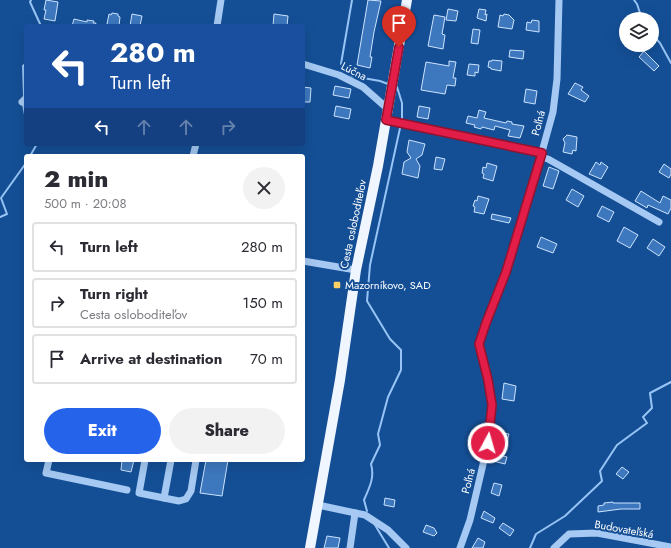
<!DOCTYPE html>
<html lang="en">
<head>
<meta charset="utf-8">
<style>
	:root { --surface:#fff; --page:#f2f2f3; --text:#2b2b33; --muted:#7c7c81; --line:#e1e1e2; --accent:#2563eb }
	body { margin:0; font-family:Jost,sans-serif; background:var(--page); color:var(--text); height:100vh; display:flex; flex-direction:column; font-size:15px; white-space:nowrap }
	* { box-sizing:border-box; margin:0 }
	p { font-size:13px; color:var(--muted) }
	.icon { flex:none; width:22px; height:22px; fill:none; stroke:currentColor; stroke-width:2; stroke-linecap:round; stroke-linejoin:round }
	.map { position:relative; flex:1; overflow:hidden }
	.panel { position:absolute; left:24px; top:154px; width:281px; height:308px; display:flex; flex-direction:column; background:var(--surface); border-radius:4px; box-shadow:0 4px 16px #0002 }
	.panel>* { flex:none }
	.top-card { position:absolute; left:24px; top:24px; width:281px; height:122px; border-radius:4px; box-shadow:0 4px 16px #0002; background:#1a4fa0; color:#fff; overflow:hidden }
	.controls { position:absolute; left:619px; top:12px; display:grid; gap:8px }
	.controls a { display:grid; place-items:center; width:40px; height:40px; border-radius:50%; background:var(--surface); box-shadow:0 4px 16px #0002; font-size:20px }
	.pin { position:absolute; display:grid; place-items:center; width:34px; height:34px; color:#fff; margin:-41px -17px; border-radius:50% 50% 50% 0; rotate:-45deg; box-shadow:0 0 4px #0007 }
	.pin .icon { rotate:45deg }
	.me { position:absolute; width:44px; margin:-22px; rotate:6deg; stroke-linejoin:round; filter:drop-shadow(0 0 3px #0008) }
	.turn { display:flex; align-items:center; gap:14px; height:84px; padding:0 20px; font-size:18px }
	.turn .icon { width:52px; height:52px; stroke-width:2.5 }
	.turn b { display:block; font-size:28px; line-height:34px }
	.lanes { display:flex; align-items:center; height:38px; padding:0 20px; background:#0003; justify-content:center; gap:20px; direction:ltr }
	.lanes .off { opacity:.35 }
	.round { display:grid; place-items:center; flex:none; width:42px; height:42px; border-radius:21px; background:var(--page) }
	.headline { display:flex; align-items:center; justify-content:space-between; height:68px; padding:0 20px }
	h1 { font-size:24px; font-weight:800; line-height:30px }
	.cta { display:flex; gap:8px; margin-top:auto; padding:8px 20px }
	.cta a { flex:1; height:46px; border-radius:24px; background:var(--accent); color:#fff; font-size:16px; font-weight:800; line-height:46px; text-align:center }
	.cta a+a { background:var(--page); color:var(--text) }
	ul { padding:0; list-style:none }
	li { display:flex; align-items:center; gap:12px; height:50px; margin:0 8px 6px; padding:0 12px; border:2px solid var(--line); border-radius:4px }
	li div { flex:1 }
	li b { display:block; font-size:15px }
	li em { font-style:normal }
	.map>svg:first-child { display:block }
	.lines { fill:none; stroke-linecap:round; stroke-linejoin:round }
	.stream { stroke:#97c4f5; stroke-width:2 }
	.building { fill:#3d78be; stroke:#cce3fd }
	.minor { stroke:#a5c9f2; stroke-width:7 }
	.major { stroke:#f0f6ff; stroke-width:10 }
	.route-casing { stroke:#92132f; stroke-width:10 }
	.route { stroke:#e11d48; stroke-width:7 }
	.poi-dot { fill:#ffd066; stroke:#144f96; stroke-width:1.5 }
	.labels { text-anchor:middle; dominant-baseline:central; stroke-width:4; stroke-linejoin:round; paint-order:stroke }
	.street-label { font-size:11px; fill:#fff; stroke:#144f96 }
	.poi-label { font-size:11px; fill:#fff; stroke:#144f96; text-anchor:start }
</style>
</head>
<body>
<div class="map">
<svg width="671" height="548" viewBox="0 0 671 548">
	<rect width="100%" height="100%" fill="#144f96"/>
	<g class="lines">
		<g class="stream">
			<polyline points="31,0 30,2 41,26"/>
			<polyline points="352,0 341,64 352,76 380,81 388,84"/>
			<polyline points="634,0 637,4 642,19"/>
			<polyline points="652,34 660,43 671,63"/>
			<polyline points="24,97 23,66 26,63"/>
			<polyline points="23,104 26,120"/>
			<polyline points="30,156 37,144"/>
			<polyline points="0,217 7,214 1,198 26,163"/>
			<path d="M367,511L364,500C369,488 375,478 371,464L380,445L378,434L388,397L401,370V350L390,339L367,301L370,265L402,119V103L397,87H396"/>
			<polyline points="375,525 389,548"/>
			<polyline points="530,548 536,534 565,516 602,481 600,471 617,445 647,423 643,417 652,408 650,393 671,382"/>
		</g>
	</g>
	<g class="building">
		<polygon points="46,0 58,2 55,21 44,19 46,10 44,10"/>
		<polygon points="368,0 381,1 374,32 370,57 372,57 370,68 357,65"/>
		<polygon points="448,9 458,11 456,21 446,20"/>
		<polygon points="479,9 486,10 485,15 487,14 486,21 477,18"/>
		<polygon points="112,13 118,14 118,16 120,17 119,26 110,26 110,25 107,24 109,14 111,15"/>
		<polygon points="132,14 142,16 140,26 130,26"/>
		<polygon points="274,14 288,16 287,26 273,26"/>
		<polygon points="504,14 509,15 514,20 512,29 498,27 500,15 503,16"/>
		<polygon points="434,15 445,17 442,34 445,35 443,49 428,46"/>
		<polygon points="74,19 87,22 87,20 94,21 93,23 96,23 95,26 72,26"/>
		<polygon points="532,20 539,21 539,32 526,30 527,22 531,23"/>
		<polygon points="473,29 480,30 478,44 471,43"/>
		<polygon points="510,50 524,51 523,59 509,57"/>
		<polygon points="644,51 659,66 654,71 639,57"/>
		<polygon points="492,60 502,61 501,71 491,69 491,68 488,67 489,61 492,61"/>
		<polygon points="449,61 456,62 453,78 456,78 455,86 447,85 445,94 421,90 426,62 449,66"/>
		<polygon points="469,64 479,65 478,73 475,72 475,76 467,75"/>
		<polygon points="575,83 583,87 581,90 589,96 585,102 568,94"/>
		<polygon points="335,86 351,89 349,98 333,95"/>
		<polygon points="303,87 311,88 310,102 304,102 304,100 303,100"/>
		<polygon points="526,89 537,91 535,104 524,102"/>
		<polygon points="336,106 351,109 349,119 334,116"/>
		<polygon points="419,106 430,108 428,119 417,117"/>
		<polygon points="479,110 486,112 484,118 506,123 507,121 512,122 512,124 524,126 520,138 508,136 510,130 495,126 494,130 482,127 481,129 474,127 475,125 466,123 468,116 477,118"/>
		<polygon points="567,135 577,137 576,151 573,150 572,154 563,152 565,143 563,139"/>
		<polygon points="409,140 425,144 422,155 416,159 420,166 418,178 402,174 404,162 411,158 407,152"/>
		<polygon points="436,157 445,159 442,170 434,169"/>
		<polygon points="596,162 600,165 601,162 608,167 601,179 589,174"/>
		<polygon points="487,163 497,166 493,181 483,178 484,174 482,173 483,167 486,168"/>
		<polygon points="664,164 671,169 671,174 669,178 659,172"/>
		<polygon points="549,167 559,171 553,189 543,186"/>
		<polygon points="572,189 584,196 578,207 566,200"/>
		<polygon points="641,191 660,203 663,196 671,200 671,208 668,214 648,205 647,208 635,201"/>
		<polygon points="478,196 489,199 484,214 474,212 475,207 473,206 475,200 477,201"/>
		<polygon points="602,206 614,212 609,222 597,216"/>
		<polygon points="492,214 511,218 509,223 491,219"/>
		<polygon points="624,227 638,235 630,248 617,241"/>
		<polygon points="541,237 557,244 553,253 537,247"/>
		<polygon points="653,239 665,247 659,256 647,248"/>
		<polygon points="504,383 516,386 514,401 502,399"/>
		<polygon points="499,432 509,434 506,446 496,444"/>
		<polygon points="491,453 507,457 505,464 489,460"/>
		<polygon points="122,460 134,460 131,472 121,470"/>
		<polygon points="206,460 228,460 222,496 200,493"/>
		<polygon points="622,467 629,472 623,479 616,474"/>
		<polygon points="494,483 502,485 499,496 491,493"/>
		<polygon points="385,498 395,500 394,507 384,505"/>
		<polygon points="613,502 613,503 640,503 640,509 621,509 598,512 598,506 604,505 604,503"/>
		<polygon points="484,511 495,518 493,523 481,518"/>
		<polygon points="503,523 514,530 510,536 499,528"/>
		<polygon points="426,525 434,528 437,533 434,536 423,532"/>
		<polygon points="327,536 340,538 338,548 324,548"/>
		<polygon points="478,538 485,542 483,548 472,548"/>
	</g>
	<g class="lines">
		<g class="minor">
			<polyline points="217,26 221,0"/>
			<polyline points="303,64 339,75 363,87 388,109"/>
			<polyline points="22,102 26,98"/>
			<polyline points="386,120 542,153"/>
			<polyline points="193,156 196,144"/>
			<polyline points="541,157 548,159 571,172 659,222"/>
			<polyline points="303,261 356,270"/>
			<polyline points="49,460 46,473 127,490"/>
			<polyline points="145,460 139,493 179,501 186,499 191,491 196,460"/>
			<polyline points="164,498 171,460"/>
			<polyline points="318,505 365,515 388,530 406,548"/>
			<polyline points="350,548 355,513"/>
			<polyline points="460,548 470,520 488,443 492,405 488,380 479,344 486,323 506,272 535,177 553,112 557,79 559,0"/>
			<polyline points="554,548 569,534 597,533 671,547"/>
		</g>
		<polyline class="major" points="310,548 340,380 356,270 378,166 407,0"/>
	</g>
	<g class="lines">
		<defs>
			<polyline id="route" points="399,47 386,120 542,153 506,272 486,323 479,344 488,380 492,405 488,443"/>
		</defs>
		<use href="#route" class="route-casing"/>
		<use href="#route" class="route"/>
	</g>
	<rect class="poi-dot" x="333" y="281" width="8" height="8" rx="2"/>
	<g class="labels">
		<g class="street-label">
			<text transform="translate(354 71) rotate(27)">Lúčna</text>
			<text transform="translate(538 123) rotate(-76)">Poľná</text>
			<text transform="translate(353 224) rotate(-78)">Cesta osloboditeľov</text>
			<text transform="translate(468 481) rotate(-76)">Poľná</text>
			<text transform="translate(624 529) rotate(10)">Budovateľská</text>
		</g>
		<g class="poi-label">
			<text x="345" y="285">Mazorníkovo, SAD</text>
		</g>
	</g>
</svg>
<div class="controls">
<a><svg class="icon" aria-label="layers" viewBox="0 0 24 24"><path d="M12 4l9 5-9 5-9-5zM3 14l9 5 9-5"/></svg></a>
</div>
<div class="pin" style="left:399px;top:47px;background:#d93025"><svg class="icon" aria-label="arrive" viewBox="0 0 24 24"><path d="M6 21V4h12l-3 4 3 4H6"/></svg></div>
<svg class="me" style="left:488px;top:443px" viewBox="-20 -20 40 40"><circle r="17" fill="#e11d48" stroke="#fff" stroke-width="3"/><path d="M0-11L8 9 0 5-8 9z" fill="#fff"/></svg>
<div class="top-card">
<div class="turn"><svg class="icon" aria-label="left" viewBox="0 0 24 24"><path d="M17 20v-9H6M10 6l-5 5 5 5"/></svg><div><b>280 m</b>Turn left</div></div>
<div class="lanes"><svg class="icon" aria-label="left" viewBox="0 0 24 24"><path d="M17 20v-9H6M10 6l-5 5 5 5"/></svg><svg class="icon off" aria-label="ahead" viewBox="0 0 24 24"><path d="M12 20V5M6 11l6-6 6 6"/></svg><svg class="icon off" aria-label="ahead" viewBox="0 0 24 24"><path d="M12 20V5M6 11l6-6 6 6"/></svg><svg class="icon off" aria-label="right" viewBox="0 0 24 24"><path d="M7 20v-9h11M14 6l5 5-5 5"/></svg></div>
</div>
<section class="panel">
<div class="headline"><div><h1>2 min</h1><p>500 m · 20:08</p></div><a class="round"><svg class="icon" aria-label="close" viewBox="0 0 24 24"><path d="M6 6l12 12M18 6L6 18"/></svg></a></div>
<ul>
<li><svg class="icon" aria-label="left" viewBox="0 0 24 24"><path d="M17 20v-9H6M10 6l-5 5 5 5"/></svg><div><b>Turn left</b></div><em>280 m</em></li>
<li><svg class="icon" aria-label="right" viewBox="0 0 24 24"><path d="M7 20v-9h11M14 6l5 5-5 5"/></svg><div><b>Turn right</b><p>Cesta osloboditeľov</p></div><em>150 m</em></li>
<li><svg class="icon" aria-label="arrive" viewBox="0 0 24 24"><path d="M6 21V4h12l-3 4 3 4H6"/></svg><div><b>Arrive at destination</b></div><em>70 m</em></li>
</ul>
<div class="cta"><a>Exit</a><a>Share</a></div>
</section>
</div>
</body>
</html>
